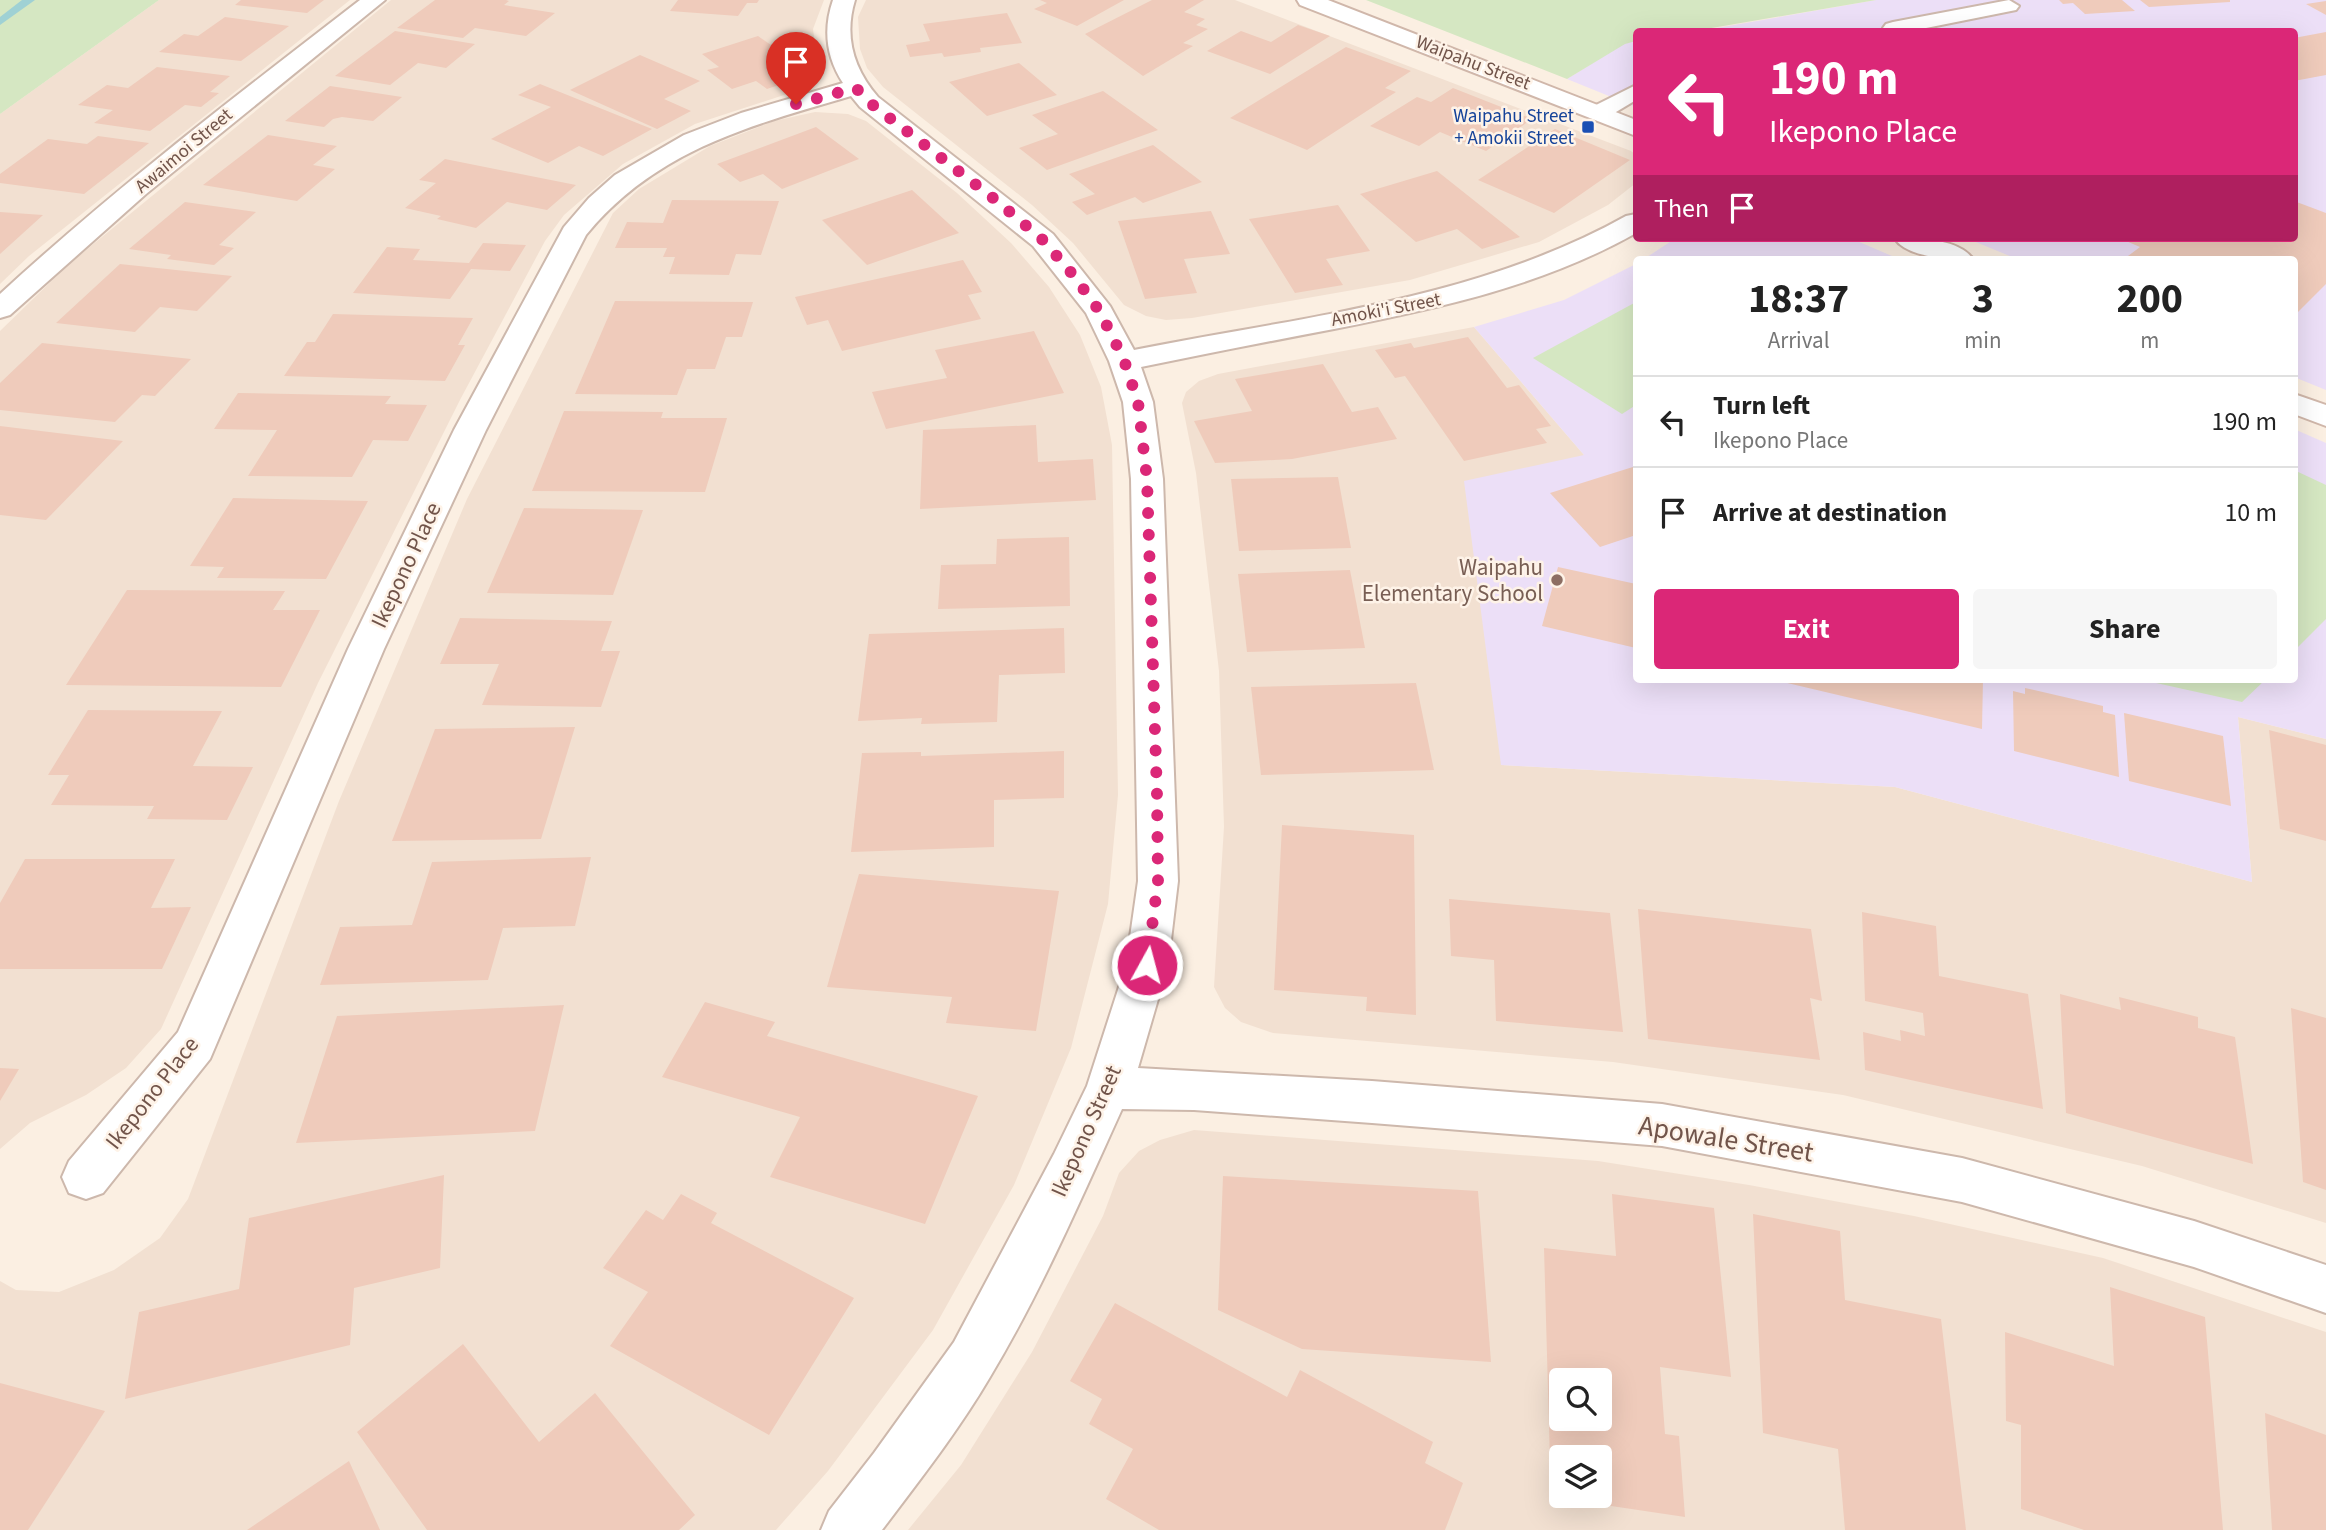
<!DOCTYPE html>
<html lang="en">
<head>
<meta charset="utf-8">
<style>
	:root { --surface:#fff; --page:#f6f6f6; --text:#222; --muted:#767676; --line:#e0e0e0; --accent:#db2777 }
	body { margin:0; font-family:"Source Sans 3",sans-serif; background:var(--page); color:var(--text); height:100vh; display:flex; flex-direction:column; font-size:26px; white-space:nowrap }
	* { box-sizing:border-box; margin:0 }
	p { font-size:23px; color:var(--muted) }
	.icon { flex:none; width:38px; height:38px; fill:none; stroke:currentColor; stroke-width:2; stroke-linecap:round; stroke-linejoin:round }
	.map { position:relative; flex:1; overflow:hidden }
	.side { position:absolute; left:1633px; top:256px; width:665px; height:427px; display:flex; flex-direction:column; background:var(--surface); border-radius:7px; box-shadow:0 7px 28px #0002 }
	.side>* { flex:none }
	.hud { position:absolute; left:1633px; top:28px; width:665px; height:214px; border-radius:7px; box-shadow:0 7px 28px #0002; background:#db2777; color:#fff; overflow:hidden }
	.fabs { position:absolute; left:1549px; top:1368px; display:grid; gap:14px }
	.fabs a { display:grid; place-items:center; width:63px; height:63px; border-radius:7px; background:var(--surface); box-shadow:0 7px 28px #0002; font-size:35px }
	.pin { position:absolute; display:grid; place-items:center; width:60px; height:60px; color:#fff; margin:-72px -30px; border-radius:50% 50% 50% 0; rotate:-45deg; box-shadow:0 0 7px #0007 }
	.pin .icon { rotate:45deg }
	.me { position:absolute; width:77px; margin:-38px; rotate:7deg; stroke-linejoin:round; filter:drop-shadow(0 0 5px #0008) }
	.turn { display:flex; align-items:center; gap:24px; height:147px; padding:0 21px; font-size:32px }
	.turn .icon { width:91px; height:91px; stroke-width:2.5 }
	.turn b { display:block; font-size:49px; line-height:60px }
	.then { display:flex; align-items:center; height:66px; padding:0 21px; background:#0003; gap:14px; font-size:26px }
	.eta { display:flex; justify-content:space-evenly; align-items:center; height:119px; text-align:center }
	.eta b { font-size:42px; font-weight:700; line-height:49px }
	.button { display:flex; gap:14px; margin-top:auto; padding:14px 21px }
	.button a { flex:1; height:80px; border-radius:7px; background:var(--accent); color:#fff; font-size:28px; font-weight:700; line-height:80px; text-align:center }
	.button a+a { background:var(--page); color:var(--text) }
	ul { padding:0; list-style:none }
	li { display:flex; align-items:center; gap:21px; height:91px; padding:0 21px; border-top:2px solid var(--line) }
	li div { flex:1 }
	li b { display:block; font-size:26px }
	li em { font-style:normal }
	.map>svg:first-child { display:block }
	.residential { fill:#f2e0d1; fill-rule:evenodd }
	.education { fill:#ecdff7 }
	.green { fill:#d5e7c2 }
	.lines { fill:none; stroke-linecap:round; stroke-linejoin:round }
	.stream { fill:#9fd1d4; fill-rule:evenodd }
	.building { fill:#efcbbb; fill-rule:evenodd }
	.lane-casing { stroke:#cdb8ac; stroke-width:4 }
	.street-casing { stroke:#cdb8ac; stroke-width:4 }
	.secondary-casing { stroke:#d0b7aa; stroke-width:4 }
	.lane { fill:#fff; fill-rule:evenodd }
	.street { fill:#fff; fill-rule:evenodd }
	.secondary { fill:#fff; fill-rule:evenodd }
	.route { stroke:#db2777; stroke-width:12; stroke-dasharray:0 21.6 }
	.transit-dot { fill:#1a4fb4; stroke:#fef3e8; stroke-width:2.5 }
	.education-dot { fill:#8d6e63; stroke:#fef3e8; stroke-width:2.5 }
	.labels { text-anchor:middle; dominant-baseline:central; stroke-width:5; stroke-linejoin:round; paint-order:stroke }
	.far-street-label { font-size:19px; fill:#71544a; stroke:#fef3e8 }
	.far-transit-label { font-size:19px; fill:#164399; stroke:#fef3e8; text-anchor:end }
	.street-label { font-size:23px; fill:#71544a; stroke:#fef3e8 }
	.education-label { font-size:23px; fill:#785e54; stroke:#fef3e8; text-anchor:end }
	.near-street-label { font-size:28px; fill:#71544a; stroke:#fef3e8 }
</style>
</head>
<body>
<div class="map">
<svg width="2326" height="1530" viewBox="0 0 2326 1530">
	<rect width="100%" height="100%" fill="#fbefe2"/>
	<g class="residential">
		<polygon points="159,0 350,0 29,256 0,284 0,114"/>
		<polygon points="391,0 824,0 813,29 818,66 817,78 787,94 695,124 623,164 564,215 545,241 461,398 318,683 161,1029 126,1068 86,1095 30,1123 0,1149 0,331 69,264"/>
		<polygon points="866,0 1235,0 1631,151 1636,155 1636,183 1608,205 1539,242 1410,280 1192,318 1166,320 1146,316 1124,305 1073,243 1032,205 883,87 867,68 860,49 858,17"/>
		<polygon points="815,112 848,114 866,121 957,193 1011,243 1049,287 1080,335 1101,387 1112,445 1118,795 1108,904 1071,1048 1014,1185 933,1330 828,1471 776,1530 0,1530 0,1281 16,1290 59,1292 114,1270 160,1238 188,1199 339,801 467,499 613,213 639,189 710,146 774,121"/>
		<polygon points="1474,327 1584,455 1502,765 1895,787 2252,882 2238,717 2326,739 2326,1223 2142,1166 1843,1095 1613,1062 1273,1033 1241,1022 1225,1008 1214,987 1224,827 1219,671 1196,473 1182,403 1186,392 1199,381 1218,374"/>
		<path d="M1194,1130L1598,1161L1749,1185L1914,1216L2103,1258L2326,1332V1530H908L961,1465L1032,1352L1103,1216L1119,1173L1139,1151L1160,1140ZM1561,1381H1600V1419H1561ZM1561,1458H1600V1496H1561Z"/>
	</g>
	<g class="education">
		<polygon points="1876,0 2326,0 2326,390 2294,377 2294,259 2017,259 1966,238 2294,238 2294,32 1694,32"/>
		<polygon points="1636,41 1636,107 1567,79 1625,43"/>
		<polygon points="1676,238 1850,238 1899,259 1644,259"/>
		<polygon points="1636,264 1636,679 2294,679 2294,429 2326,443 2326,739 2238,717 2252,882 1895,787 1501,765 1464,481 1584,455 1474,327 1564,300"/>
	</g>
	<g class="green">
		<polygon points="0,0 159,0 0,114"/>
		<polygon points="1366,0 1876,0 1694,31 1636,32 1636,41 1625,44 1567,79"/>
		<polygon points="1636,302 1636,405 1622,414 1533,358"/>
		<polygon points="2294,470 2326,485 2326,619 2294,651"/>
		<polygon points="2138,679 2266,679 2242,702"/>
	</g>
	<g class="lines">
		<polygon class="stream" points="22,0 35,0 0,25 0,17"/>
	</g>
	<g class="building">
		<polygon points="241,0 324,0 307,13 235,5"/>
		<polygon points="435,0 506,0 509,1 504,5 555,13 526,36 475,28 463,38 397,28"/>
		<polygon points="678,0 759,0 757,3 747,3 738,16 670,11"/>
		<polygon points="1040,0 1124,0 1077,26 1034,9 1047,3"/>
		<polygon points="1152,0 1204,0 1184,12 1205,19 1196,25 1208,29 1183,43 1193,46 1143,76 1085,34"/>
		<polygon points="2059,0 2122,0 2135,11 2085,14 2073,3 2063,4"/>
		<polygon points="2140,0 2230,0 2230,2 2149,7"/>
		<polygon points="2326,1 2326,15 2306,4"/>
		<polygon points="1007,13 1022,43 980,48 981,52 944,57 942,53 910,57 906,45 930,41 923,24"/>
		<polygon points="225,17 289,26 241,61 159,52 184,34 198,36"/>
		<polygon points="1298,25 1330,36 1270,74 1207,51 1241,31 1271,42"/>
		<polygon points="395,31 475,44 446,68 418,63 390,85 335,76"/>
		<polygon points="2326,32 2326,75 2294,81 2294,38"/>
		<polygon points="758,36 801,66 796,68 806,76 767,89 756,81 732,89 707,70 719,67 702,54"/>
		<polygon points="1346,47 1411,71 1385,88 1396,92 1307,150 1230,118"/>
		<polygon points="640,55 700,81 664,99 691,111 657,129 570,90"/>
		<polygon points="1019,63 1057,95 987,116 949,82"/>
		<polygon points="157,67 230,76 210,92 219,93 201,107 185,105 150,131 94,123 113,110 78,105 107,85 128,88"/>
		<polygon points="540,84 652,129 603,156 579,146 548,163 491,139 551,107 518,95"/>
		<polygon points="330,86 402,97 373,121 342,117 333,119 324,127 285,121"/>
		<polygon points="1453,88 1532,119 1486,151 1440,132 1419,146 1370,126 1417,97 1431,102"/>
		<polygon points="1103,91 1158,130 1047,170 1019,148 1058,134 1032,115"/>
		<polygon points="816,127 859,159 782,189 763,174 740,182 717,164"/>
		<polygon points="1555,129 1630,160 1554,213 1478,180"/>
		<polygon points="268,135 337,146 313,165 335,169 297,201 203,185"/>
		<polygon points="98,136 149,143 84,194 0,183 0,174 48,139 87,144"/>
		<polygon points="1153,145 1202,182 1143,203 1135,197 1087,215 1072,202 1095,194 1069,174"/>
		<polygon points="445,159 576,185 547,210 507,202 476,228 437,219 441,216 405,208 436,183 419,180"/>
		<polygon points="1437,171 1520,237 1482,249 1457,229 1416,242 1360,194"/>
		<polygon points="912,190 959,233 867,265 822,220"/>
		<polygon points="672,200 779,201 761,255 736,254 729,275 669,274 675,257 663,257 667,248 615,248 627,222 663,223"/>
		<polygon points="2294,201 2326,213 2326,284 2294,316 2294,259 2135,259 2128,256 2140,247 2119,238 2294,238"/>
		<polygon points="185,202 256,212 219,245 234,248 214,265 167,259 171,255 129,249"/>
		<polygon points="1338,205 1370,251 1326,259 1343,285 1295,293 1249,219"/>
		<polygon points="1211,211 1230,254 1184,259 1197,293 1145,299 1118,221"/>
		<polygon points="0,212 43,215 0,254"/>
		<polygon points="483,243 526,245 510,271 471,269 450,299 353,293 387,247 420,249 413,260 469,263"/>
		<polygon points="963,260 982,292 968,295 981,319 842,351 828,320 807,325 795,297"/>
		<polygon points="120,264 232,276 197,311 160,307 135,332 56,323"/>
		<polygon points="615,301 753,302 742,337 726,337 715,369 687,369 677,395 575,394"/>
		<polygon points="333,314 473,318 458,345 465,345 445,381 284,376 307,342 315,342"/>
		<polygon points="1034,331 1064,393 886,429 872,392 947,378 935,350"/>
		<polygon points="1468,337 1507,388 1519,385 1551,426 1536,429 1547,443 1464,461 1405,376 1395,378 1375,350 1411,343 1414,348"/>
		<polygon points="42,343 191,359 155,396 142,395 115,422 0,410 0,383"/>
		<polygon points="1323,364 1352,412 1378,407 1397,439 1292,459 1215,463 1194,421 1252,411 1235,379"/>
		<polygon points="238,393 391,396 385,404 427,405 408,441 373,440 352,477 248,476 277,430 214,429"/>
		<polygon points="564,411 663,412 661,418 727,418 705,492 532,491"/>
		<polygon points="1036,425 1038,462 1093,459 1096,500 920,509 923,430"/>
		<polygon points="0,426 123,441 46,520 0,515"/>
		<polygon points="1636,466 1636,535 1600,547 1550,493"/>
		<polygon points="1338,477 1351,548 1239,551 1231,479"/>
		<polygon points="233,498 368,501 326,579 217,578 224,567 190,566"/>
		<polygon points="524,508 643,510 613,595 487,593"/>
		<polygon points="1069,537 1070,606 938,609 941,565 996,564 997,539"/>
		<polygon points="1558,567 1636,584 1636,648 1542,626"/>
		<polygon points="1350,570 1365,648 1247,652 1238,574"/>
		<polygon points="127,590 285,591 273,610 320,610 281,687 66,685"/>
		<polygon points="460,618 612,621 601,651 620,651 601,707 482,705 499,664 440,664"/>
		<polygon points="1064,628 1065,673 999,675 997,722 921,724 922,718 858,721 869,634"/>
		<polygon points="1784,679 1983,679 1982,729 1783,682"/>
		<polygon points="1416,683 1434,770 1261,775 1251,687"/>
		<polygon points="2025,688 2103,706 2103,712 2115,715 2119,777 2014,751 2013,691 2025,694"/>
		<polygon points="88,710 222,711 193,766 253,767 227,820 147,819 154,806 51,805 69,775 48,775"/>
		<polygon points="2124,713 2223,736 2231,806 2129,781"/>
		<polygon points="575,727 541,839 392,841 435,729"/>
		<polygon points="2269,730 2326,745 2326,841 2280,829"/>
		<polygon points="1064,751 1064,798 994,800 994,847 851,852 862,753 921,752 921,756"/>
		<polygon points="1282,825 1414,835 1416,1015 1366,1011 1367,997 1274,990"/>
		<polygon points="591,857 575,926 503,928 488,980 320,985 340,927 412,925 432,862"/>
		<polygon points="25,859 175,859 151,908 191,907 162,969 0,969 0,903"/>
		<polygon points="859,874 1059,891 1036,1031 946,1023 952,997 827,987"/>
		<polygon points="1449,899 1610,913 1623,1032 1496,1021 1494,960 1451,956"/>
		<polygon points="1638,909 1811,929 1822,1001 1810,998 1820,1060 1648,1039"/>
		<polygon points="1862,912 1936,926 1939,976 2028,994 2043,1109 1865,1070 1863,1032 1901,1041 1900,1030 1925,1036 1923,1013 1865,1001"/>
		<polygon points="2060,994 2121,1010 2119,997 2198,1017 2198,1028 2235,1037 2253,1164 2066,1113"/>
		<polygon points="705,1002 775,1022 767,1036 978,1096 925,1224 770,1177 800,1117 662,1077"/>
		<polygon points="564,1005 535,1131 296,1143 337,1016"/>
		<polygon points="2291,1008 2326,1018 2326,1190 2303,1182"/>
		<polygon points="0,1068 19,1069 0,1101"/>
		<polygon points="444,1175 440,1268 354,1288 350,1345 125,1399 139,1312 239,1289 249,1218"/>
		<polygon points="1223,1176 1478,1191 1491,1362 1302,1349 1218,1310"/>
		<polygon points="681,1194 717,1213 711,1223 854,1298 769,1435 610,1346 648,1292 603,1268 646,1210 663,1220"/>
		<path d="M1612,1194L1714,1208L1731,1377L1660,1367L1665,1434L1679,1436L1685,1517L1551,1497L1544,1248L1616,1256ZM1561,1381H1600V1419H1561ZM1561,1458H1600V1496H1561Z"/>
		<polygon points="1753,1214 1840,1231 1845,1300 1941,1319 1966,1530 1845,1530 1838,1449 1763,1433"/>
		<polygon points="2110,1287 2205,1317 2223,1530 2084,1530 2021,1509 2021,1425 2006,1421 2005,1332 2114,1366"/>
		<polygon points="1115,1303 1287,1397 1300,1370 1433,1442 1425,1463 1463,1483 1445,1530 1159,1530 1106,1499 1133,1449 1089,1424 1102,1399 1070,1381"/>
		<polygon points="463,1344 539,1442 595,1393 695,1515 679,1530 427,1530 357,1432"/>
		<polygon points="0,1383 105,1411 28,1530 0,1530"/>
		<polygon points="2265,1413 2326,1435 2326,1530 2272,1530"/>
		<polygon points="349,1461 380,1530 247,1530"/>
	</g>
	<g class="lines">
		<defs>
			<g id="lane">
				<polygon points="2009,0 2019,6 2016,10 1906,32 1885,32 1883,28 1886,24 1893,22"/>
				<polygon points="1636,85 1636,100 1606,118 1590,118 1587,113 1590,108"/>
			</g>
			<g id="street">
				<path d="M360,0H385L146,194L10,315L0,318V294C114,189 237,95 360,0Z"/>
				<path d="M833,0H855C844,36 853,68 878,97L1053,234L1110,306L1134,350C1300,317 1476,300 1626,216L1636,214V233C1542,286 1439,308 1334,329C1270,341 1205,354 1141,367L1153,402L1163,479L1178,881L1168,965L1138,1068L1372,1081L1662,1104L1962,1158L2194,1221L2326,1265V1313L2194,1267L1962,1202L1662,1146L1372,1123L1194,1110L1122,1109C1081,1199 1041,1292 990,1377C959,1430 919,1481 882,1530H821L829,1511L874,1453L954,1342L1054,1154L1087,1086L1126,965L1138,881L1131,479L1123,402L1109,361L1086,313L1033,246L860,107L851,96C749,126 656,150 586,235L486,430L384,649L210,1059L103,1193L86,1199L69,1193L62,1177L69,1161L178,1032L348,649L454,430L564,227L589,198L615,175L684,135L741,113L843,83C826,57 823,29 833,0Z"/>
			</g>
			<g id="secondary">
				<polygon points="1297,0 1328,0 1636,120 1636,136 1300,5"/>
				<path d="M1894,238C1917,238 1958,238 1973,259C1950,259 1909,259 1894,238Z"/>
				<polygon points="2294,394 2326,405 2326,426 2294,414"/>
			</g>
		</defs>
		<use href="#lane" class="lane-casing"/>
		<use href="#street" class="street-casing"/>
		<use href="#secondary" class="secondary-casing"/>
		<use href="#lane" class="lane"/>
		<use href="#street" class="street"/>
		<use href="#secondary" class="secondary"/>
	</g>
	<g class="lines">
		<polyline class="route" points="796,104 856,88 869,102 992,197 1043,240 1074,276 1100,312 1124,360 1138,402 1147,479 1157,795 1158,881 1147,965"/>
	</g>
	<rect class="transit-dot" x="1581" y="120" width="14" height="14" rx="3.5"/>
	<circle class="education-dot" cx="1557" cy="580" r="7"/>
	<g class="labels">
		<g class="far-street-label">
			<text transform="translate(1473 63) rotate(21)">Waipahu Street</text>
			<text transform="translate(184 151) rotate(-40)">Awaimoi Street</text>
			<text transform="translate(1386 310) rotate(-11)">Amoki'i Street</text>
		</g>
		<g class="far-transit-label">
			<text x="1574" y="116">Waipahu Street<tspan x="1574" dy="22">+ Amokii Street</tspan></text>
		</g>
		<g class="street-label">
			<text transform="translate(406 565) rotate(-65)">Ikepono Place</text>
			<text transform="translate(152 1093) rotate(-52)">Ikepono Place</text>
			<text transform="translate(1086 1131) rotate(-66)">Ikepono Street</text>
		</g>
		<g class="education-label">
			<text x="1543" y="567">Waipahu<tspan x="1543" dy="26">Elementary School</tspan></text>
		</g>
		<g class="near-street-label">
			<text transform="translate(1726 1139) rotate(9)">Apowale Street</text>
		</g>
	</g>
</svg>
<div class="fabs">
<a><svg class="icon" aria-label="search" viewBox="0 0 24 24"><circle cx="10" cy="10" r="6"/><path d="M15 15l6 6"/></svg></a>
<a><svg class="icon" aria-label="layers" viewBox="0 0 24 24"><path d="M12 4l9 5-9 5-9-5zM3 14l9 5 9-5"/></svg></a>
</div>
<div class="pin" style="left:796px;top:104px;background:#d93025"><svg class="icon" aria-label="arrive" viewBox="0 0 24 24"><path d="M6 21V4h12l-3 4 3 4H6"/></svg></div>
<svg class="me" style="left:1147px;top:965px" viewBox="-20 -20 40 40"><circle r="17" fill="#db2777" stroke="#fff" stroke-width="3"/><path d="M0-11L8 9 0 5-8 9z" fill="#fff"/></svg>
<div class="hud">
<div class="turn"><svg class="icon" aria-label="left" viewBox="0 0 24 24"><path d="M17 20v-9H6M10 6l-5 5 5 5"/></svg><div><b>190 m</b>Ikepono Place</div></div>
<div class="then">Then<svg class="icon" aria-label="arrive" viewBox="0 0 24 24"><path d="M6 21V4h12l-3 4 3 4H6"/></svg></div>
</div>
<section class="side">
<div class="eta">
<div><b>18:37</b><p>Arrival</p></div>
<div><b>3</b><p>min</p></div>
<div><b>200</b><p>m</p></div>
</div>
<ul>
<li><svg class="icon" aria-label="left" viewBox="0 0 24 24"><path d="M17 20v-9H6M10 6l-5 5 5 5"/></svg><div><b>Turn left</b><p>Ikepono Place</p></div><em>190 m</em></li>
<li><svg class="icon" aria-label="arrive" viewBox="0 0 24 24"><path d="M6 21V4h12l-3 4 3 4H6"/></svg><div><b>Arrive at destination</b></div><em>10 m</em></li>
</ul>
<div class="button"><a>Exit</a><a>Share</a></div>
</section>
</div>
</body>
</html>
